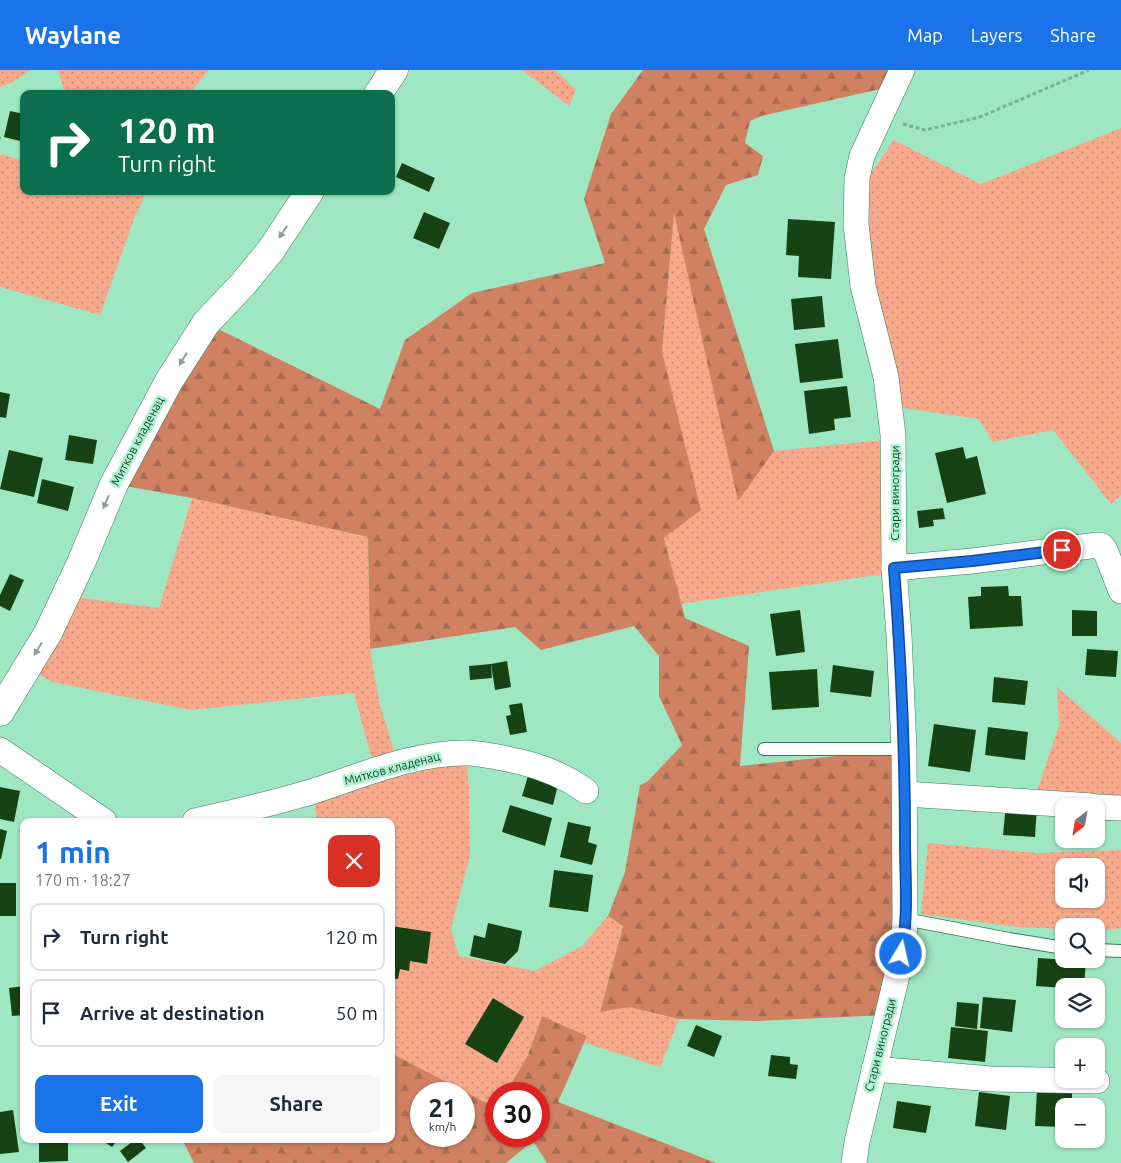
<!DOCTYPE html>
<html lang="en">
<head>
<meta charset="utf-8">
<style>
	:root { --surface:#fff; --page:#f6f6f7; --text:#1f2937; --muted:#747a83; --line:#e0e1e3; --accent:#1a73e8 }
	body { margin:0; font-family:Ubuntu,sans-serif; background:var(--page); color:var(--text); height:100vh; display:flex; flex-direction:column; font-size:19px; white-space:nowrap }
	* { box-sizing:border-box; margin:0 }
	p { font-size:16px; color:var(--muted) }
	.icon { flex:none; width:28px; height:28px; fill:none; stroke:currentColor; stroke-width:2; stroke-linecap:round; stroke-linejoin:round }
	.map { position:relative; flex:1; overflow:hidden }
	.drawer { position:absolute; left:20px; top:748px; width:375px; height:325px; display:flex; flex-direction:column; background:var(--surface); border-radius:10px; box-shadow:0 1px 4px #0004 }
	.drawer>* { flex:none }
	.banner { position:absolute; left:20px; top:20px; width:375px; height:105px; border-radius:10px; box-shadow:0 1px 4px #0004; background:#0b6e4f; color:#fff; overflow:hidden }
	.needle { width:32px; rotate:211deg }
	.controls { position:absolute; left:1055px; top:728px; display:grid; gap:10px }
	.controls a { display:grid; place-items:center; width:50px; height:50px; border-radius:10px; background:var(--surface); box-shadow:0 1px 4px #0004; font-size:25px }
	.speed { position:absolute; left:410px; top:1012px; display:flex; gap:10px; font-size:25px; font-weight:700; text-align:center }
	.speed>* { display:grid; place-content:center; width:65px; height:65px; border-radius:50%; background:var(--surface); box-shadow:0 1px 4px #0004; line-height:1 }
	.speed small { font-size:12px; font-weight:400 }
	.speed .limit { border:8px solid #d22; background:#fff; color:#111 }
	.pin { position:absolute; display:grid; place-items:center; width:42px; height:42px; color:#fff; margin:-21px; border:2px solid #fff; border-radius:50%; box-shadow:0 1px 5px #0007 }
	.me { position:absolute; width:55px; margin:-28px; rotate:9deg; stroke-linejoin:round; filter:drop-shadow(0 0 4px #0008) }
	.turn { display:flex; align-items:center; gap:18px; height:105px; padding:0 15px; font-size:22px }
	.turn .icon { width:65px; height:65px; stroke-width:2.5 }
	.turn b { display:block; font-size:35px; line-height:42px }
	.round { display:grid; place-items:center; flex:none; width:52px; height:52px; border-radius:10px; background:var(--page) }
	.head { display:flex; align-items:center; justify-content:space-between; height:85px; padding:0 15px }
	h1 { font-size:30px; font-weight:700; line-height:38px; color:var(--accent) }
	.cta { display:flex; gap:10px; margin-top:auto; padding:10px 15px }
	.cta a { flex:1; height:58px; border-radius:10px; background:var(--accent); color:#fff; font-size:20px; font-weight:700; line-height:58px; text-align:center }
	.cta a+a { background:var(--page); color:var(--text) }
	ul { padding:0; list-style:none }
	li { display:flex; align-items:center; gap:15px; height:68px; margin:0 10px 8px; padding:0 5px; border:2px solid var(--line); border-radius:10px }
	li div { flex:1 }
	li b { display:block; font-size:19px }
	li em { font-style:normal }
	header { display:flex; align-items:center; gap:30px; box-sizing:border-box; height:70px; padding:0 25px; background:var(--accent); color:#fff }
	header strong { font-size:24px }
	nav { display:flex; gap:28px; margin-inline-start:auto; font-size:18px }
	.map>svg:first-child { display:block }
	.grass { fill:url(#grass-dots); fill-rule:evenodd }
	.forest { fill:url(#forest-firs); fill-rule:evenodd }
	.building { fill:#174214 }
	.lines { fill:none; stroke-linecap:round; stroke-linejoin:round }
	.lane-casing { stroke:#367d5e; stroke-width:14 }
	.street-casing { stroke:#367d5e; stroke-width:26 }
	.secondary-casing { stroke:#367d5e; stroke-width:29 }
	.path { stroke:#77b295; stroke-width:3; stroke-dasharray:4 2.5; stroke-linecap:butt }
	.lane { stroke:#fff; stroke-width:12 }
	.street { stroke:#fff; stroke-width:25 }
	.secondary { stroke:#fff; stroke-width:28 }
	.oneway { fill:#909e98 }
	.route-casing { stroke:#114b97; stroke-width:12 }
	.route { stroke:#1a73e8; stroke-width:9 }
	.labels { text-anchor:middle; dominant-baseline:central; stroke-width:5; stroke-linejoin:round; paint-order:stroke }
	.street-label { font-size:12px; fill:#203e30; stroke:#acf4d0 }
</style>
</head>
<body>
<header>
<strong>Waylane</strong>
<nav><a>Map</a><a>Layers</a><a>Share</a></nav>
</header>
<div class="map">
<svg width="1121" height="1093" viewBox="0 0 1121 1093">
	<defs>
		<pattern id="grass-dots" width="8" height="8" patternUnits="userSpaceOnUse" patternTransform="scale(1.25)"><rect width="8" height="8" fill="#f8a98b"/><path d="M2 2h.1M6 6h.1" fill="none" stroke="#c88b72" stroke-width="1.8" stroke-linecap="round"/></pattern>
		<pattern id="forest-firs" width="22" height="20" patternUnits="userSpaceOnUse" patternTransform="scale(1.25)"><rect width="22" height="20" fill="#cf8162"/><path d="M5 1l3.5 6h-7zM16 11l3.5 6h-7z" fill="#a86b51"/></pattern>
	</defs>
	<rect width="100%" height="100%" fill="#9fe7c3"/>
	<g class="grass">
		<polygon points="0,0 31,0 11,13 0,17"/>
		<polygon points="58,0 209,0 194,18 192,24 65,24"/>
		<polygon points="522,0 555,0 576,20 569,36"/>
		<polygon points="1121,58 1121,425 1111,434 1053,360 993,372 979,349 890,336 866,173 865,112 894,70 981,114"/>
		<polygon points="0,84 24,91 24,121 147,121 134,149 100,245 0,217"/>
		<polygon points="674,141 738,430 774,381 883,370 890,503 681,534 664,467 662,282"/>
		<polygon points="192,428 368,467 370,579 379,631 398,694 466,683 469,719 470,785 451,859 459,886 535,901 582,876 608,846 623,856 600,941 629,937 679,949 660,997 585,973 587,966 542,946 528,985 505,1024 496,1024 496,1039 391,983 391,751 317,751 313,721 375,701 354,623 191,640 52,612 27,597 66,526 159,538"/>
		<polygon points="1057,617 1121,673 1121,735 1036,724 1059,656"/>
		<path d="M928,773L1037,783L1121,780V858L1108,860H1096V856H1064V859L1017,857L921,844ZM1096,796V829H1064V796Z"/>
	</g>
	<g class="forest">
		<polygon points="643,0 895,0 889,17 761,46 750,51 745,73 763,86 758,105 726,115 704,159 774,381 738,431 674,143 662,282 701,440 664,468 685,548 749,576 740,696 904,679 887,945 757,951 679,949 629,937 600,942 623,856 608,846 625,802 640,715 647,712 682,675 659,626 659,586 634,556 541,580 515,557 370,579 368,467 192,428 114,414 206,253 380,339 405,270 472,223 605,193 584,129 611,44"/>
		<path d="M542,946L587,966L558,1032L716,1093H547L533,1071L506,1093H194L182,1069H391V983L496,1038V1066H539V1024H505L528,985ZM421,1024H464V1066H421Z"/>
	</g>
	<g class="building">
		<polygon points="10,41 24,44 24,72 4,67"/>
		<polygon points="402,93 435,108 429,122 396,107"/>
		<polygon points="424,142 450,153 439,179 413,168"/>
		<polygon points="788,149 835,152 831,209 798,207 799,186 786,185"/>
		<polygon points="822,226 825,257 794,260 791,229"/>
		<polygon points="838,269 843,308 800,313 795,274"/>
		<polygon points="847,316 851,347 834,349 835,360 809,364 804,321"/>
		<polygon points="0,322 10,324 6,348 0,347"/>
		<polygon points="69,365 97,370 93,394 65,390"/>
		<polygon points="963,377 966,389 977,386 986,424 947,433 935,383"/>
		<polygon points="9,380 43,388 34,427 0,419"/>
		<polygon points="42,409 74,417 68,441 37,433"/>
		<polygon points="943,438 945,449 933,450 934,456 919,458 917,441"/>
		<polygon points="10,504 24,510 10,541 0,536 0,525"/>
		<polygon points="1008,516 1009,526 1021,526 1023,556 970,559 968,527 981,526 981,517"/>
		<polygon points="800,540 805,582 776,586 770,544"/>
		<polygon points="1072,540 1097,541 1097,566 1072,566"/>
		<polygon points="1087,579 1118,581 1116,607 1085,605"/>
		<polygon points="507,591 511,617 495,620 491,594"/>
		<polygon points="491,594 492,608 470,610 469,596"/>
		<polygon points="833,595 874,601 871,627 830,622"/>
		<polygon points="817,599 819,637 772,640 769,602"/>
		<polygon points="994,607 1028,611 1025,635 992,632"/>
		<polygon points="522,633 527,662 510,665 506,646 511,645 509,635"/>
		<polygon points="934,654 976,660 970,702 928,696"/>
		<polygon points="988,657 1028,662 1025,690 985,685"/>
		<polygon points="528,706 558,715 553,735 522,726"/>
		<polygon points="0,717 20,721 14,752 0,749"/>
		<polygon points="1006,734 1037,736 1035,767 1003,765"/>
		<polygon points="510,735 552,748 545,776 502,762"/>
		<polygon points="568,752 591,757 588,772 597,775 592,795 560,787"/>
		<polygon points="0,759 7,761 1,789 0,789"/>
		<polygon points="554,800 593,805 588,842 549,837"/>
		<rect x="0" y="813" width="16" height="33"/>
		<polygon points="488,853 522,861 518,881 505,894 470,886 474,865 485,868"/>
		<polygon points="391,856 431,862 427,894 410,891 409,901 400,899 398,909 391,908"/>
		<polygon points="1038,888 1086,891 1084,916 1064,916 1064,918 1036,916"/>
		<polygon points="24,916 24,945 12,946 9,918"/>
		<polygon points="983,927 1016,930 1012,962 980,958"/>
		<polygon points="493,928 524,947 497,993 465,974"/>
		<polygon points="957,932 979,934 977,959 955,956"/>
		<polygon points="696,955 722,966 714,987 687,976"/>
		<polygon points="951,957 988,961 985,992 948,988"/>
		<polygon points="771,985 790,987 790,994 798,995 796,1009 768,1006"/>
		<polygon points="1037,1020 1072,1022 1072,1036 1064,1036 1064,1057 1035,1056"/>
		<polygon points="979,1022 1010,1026 1006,1060 975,1056"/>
		<polygon points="897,1031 931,1036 926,1063 893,1058"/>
		<polygon points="13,1040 19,1082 0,1084 0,1042"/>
		<polygon points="39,1069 68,1070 68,1091 39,1092"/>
		<polygon points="100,1069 118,1069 112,1077"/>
		<polygon points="136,1069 139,1069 146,1078 128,1092 120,1081"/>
	</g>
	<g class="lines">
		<defs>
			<g id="lane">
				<polyline points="764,679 904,679"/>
				<polyline points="905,849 1009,869 1064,878"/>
				<polyline points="1096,880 1121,881"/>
			</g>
			<g id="street">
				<polyline points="894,498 972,491 1098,475 1102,476 1105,480 1121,521"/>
				<polyline points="0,680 104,751"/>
				<polyline points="905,724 1092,736"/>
				<polyline points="1096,737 1121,738"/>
				<path d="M195,751C235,742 275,733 314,721C363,705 415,682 468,683C486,684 503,688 521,692C546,698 565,706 586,721"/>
				<polyline points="874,999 991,1009 1097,1011"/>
				<polyline points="854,1093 857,1072 899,897 904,871 905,849 904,679 899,565 894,498 893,365 886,307 863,216 856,154 857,108 862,86 902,0"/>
			</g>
			<g id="secondary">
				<polyline points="378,24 394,0"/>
				<polyline points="0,642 48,563 81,493 114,414 169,311 206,253 243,214 271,180 310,121"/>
			</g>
		</defs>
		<use href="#lane" class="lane-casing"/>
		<use href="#street" class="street-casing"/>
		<use href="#secondary" class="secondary-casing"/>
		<g class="path">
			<polyline points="903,54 925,60 980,47 1089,0"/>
			<polyline points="0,68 1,68"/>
		</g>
		<use href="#lane" class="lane"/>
		<use href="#street" class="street"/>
		<use href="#secondary" class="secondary"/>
	</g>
	<defs><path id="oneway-solid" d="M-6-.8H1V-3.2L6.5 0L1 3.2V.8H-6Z" transform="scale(1.25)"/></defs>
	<g class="oneway">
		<use href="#oneway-solid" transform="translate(283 162) rotate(124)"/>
		<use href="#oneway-solid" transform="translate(183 289) rotate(122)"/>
		<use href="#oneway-solid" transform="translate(106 432) rotate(113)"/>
		<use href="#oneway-solid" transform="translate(38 579) rotate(121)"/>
	</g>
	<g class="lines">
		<defs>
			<path id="route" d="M901,884C909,847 905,808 905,771C905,680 901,589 894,498L972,491L1062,480"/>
		</defs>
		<use href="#route" class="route-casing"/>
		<use href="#route" class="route"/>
	</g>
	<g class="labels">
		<g class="street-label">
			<text transform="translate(137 371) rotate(-62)">Митков кладенац</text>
			<text transform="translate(894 423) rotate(-90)">Стари виногради</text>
			<text transform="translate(392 698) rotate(-15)">Митков кладенац</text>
			<text transform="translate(880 975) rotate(-76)">Стари виногради</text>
		</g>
	</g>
</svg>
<div class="controls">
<a><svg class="needle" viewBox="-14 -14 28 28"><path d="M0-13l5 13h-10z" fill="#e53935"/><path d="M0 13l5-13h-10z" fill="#747a83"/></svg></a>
<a><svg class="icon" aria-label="sound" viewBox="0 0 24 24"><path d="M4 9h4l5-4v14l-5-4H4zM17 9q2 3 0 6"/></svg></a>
<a><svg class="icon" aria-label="search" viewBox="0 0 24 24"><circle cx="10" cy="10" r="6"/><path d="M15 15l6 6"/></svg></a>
<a><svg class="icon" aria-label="layers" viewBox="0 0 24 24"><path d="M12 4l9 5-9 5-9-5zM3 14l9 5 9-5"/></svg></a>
<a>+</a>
<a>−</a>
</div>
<div class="speed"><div>21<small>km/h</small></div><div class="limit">30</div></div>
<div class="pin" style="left:1062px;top:480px;background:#d93025"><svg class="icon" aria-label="arrive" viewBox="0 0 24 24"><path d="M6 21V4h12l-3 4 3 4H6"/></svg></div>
<svg class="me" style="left:901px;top:884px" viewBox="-20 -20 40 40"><circle r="17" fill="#1a73e8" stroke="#fff" stroke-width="3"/><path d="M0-11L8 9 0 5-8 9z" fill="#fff"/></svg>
<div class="banner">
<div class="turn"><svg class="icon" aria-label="right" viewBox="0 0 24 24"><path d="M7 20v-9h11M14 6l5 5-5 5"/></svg><div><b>120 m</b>Turn right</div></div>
</div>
<section class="drawer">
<div class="head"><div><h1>1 min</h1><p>170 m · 18:27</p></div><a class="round" style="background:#d93025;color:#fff"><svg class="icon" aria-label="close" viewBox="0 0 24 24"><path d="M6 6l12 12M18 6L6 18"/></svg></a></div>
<ul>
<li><svg class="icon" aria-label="right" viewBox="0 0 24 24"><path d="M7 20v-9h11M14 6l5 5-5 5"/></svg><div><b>Turn right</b></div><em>120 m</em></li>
<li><svg class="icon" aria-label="arrive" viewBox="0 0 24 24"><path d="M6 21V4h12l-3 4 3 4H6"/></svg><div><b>Arrive at destination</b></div><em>50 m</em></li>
</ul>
<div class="cta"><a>Exit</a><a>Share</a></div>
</section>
</div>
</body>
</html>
